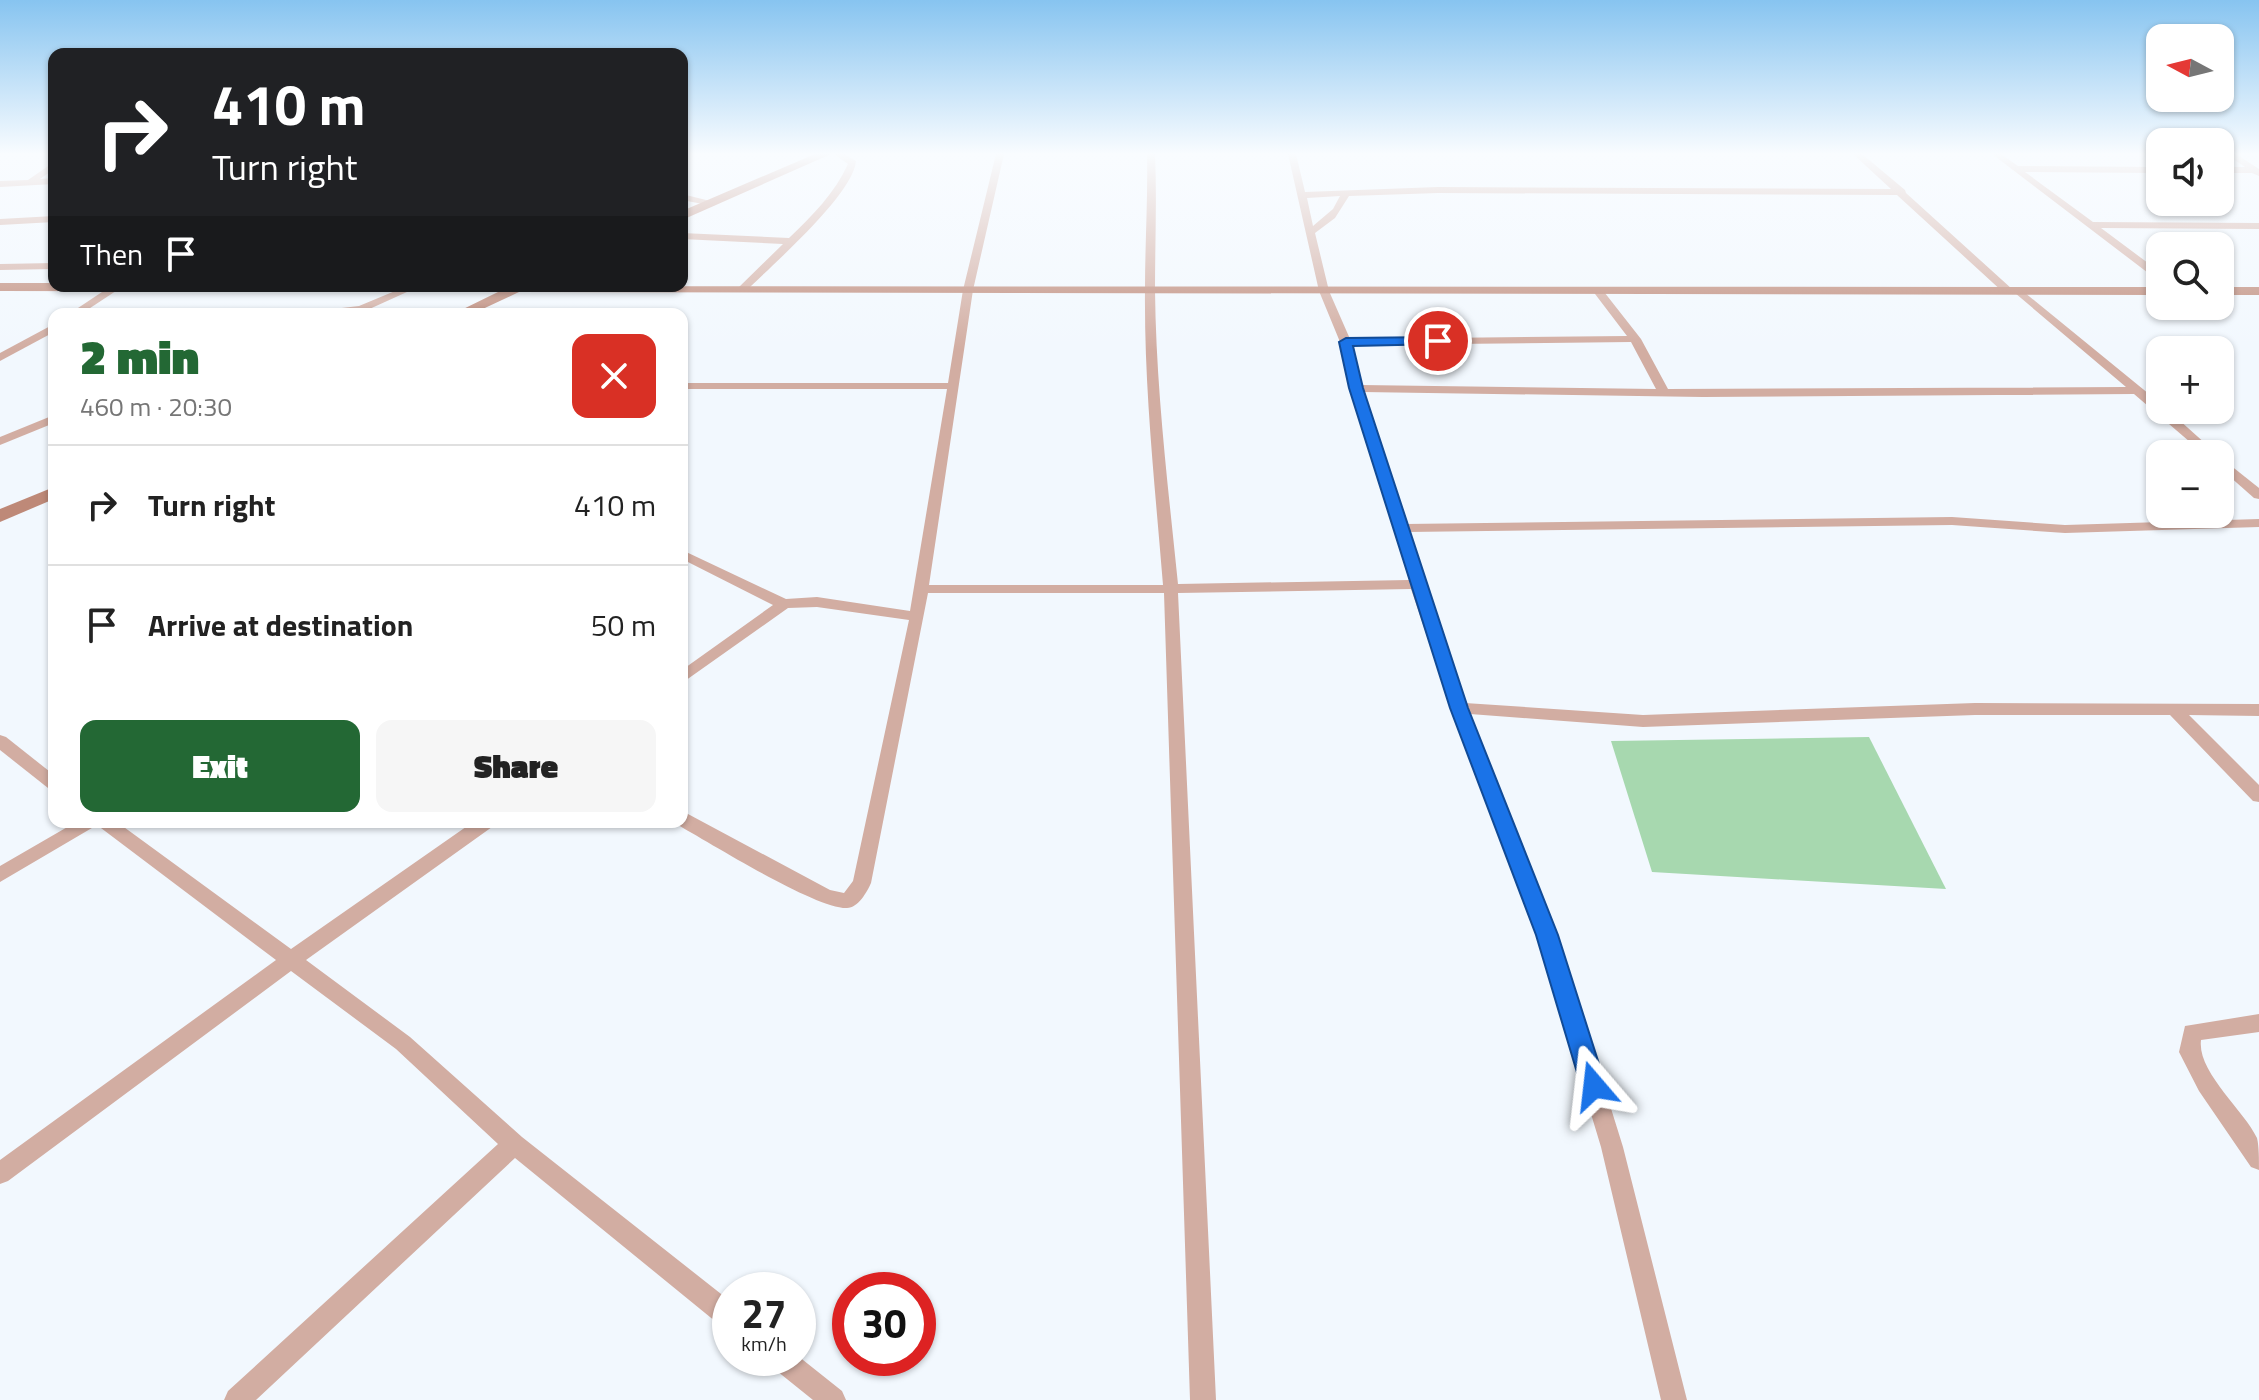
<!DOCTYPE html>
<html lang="en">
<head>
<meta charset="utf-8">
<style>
	:root { --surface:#fff; --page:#f6f6f6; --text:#222; --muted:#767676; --line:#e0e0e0; --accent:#236834 }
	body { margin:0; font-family:"Titillium Web",sans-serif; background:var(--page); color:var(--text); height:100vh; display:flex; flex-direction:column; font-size:30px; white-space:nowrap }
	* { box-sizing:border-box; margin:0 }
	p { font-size:26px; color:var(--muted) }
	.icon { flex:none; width:44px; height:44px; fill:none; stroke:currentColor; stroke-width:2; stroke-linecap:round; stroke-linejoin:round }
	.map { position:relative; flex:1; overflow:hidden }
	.panel { position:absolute; left:48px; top:308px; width:640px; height:520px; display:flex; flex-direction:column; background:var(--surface); border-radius:16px; box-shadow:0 2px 6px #0004 }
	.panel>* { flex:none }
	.guide { position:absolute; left:48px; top:48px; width:640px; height:244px; border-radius:16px; box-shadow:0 2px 6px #0004; background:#202124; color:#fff; overflow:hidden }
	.needle { width:52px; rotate:277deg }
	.fabs { position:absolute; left:2146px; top:24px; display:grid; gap:16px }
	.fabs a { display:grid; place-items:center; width:88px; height:88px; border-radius:16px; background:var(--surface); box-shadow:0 2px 6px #0004; font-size:40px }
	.speed { position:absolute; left:712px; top:1272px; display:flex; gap:16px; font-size:40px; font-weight:700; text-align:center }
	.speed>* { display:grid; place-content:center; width:104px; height:104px; border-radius:50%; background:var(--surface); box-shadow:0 2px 6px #0004; line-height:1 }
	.speed small { font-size:20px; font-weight:400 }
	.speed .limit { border:12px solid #d22; background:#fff; color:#111 }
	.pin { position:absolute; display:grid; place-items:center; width:68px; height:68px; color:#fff; margin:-34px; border:4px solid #fff; border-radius:50%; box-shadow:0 2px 8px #0007 }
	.me { position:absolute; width:88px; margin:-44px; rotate:343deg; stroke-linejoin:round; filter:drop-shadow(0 0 6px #0008) }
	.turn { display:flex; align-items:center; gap:28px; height:168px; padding:0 32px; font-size:36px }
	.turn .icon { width:104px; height:104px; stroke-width:2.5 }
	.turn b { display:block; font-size:56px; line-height:68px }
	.then { display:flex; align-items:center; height:76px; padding:0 32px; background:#0003; gap:16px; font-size:30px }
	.round { display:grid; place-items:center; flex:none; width:84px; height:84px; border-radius:16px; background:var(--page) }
	.overview { display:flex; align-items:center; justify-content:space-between; height:136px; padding:0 32px }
	h1 { font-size:48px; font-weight:800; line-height:60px; color:var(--accent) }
	.button { display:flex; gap:16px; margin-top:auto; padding:16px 32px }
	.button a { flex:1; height:92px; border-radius:16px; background:var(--accent); color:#fff; font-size:32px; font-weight:800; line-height:92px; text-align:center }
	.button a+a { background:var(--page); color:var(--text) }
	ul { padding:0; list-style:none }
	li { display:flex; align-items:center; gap:24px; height:120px; padding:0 32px; border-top:2px solid var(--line) }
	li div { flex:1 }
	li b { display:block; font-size:30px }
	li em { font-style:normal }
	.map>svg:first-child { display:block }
	.green { fill:#a7d8af }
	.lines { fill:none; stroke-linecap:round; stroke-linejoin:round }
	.street { fill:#d2ada2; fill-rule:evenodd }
	.secondary { fill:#be8978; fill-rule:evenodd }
	.route { fill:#1a73e8; stroke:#114b97; stroke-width:2 }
</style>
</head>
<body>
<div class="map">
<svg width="2259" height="1400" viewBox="0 0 2259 1400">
	<rect width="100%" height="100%" fill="#f2f8fe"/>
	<polygon class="green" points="1869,737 1946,889 1652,872 1611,741"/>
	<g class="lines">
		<g class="street">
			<path d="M834,154H844L856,161C853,195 772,265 746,291L737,289L783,244L682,239V233L789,238C812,216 835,193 848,164Z"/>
			<path d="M996,154H1004L973,290L929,585H1163C1155,486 1144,388 1145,289C1145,244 1148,199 1147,154H1155C1157,199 1155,244 1155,290C1156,388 1168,486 1178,584L1409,580L1350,388L1340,342L1319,291L1288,154H1296L1305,192L1438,187L1891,189L1853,154H1862L1905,190L1906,193L2012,289V293H2004L1897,195L1438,193L1349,196L1335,218L1315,233L1329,291L1350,339L1627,336L1592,290L1597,287L1601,288L1641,339L1668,389L2126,387L2015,293V289L2019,288L2160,403V410H2168L2217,454H2204L2134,394L1703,397L1363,392L1405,524L1952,517L2065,525L2259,519V527L2065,533L1952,525L1408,532L1465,703L1643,715L1975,703L2259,704V716L2189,715L2259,785V802L2253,801L2170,715H1975L1643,727L1470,714L1557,935L1623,1147L1687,1400H1661L1601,1147L1537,935L1451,708L1411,589L1178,593L1216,1400H1190L1164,593H928L871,883C867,892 858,908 847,908C815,909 709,842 676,824L682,822V812L688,814L830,890L844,893L853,881L909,620L817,607L788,608L682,683V670L773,605L682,559V550L786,599L817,597L910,611L947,389H682V383H948L963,290ZM1340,196L1333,209L1313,226L1307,198ZM1631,342L1656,389L1361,385L1352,345Z"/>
			<polygon points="1992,154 2001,154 2018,166 2160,167 2160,173 2025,172 2093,222 2259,223 2259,229 2101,228 2160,272 2160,280 2156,279"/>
			<polygon points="2226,154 2236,154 2259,169 2259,176 2252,173 2220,173 2220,167 2245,167"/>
			<polygon points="54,162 54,169 40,179 54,178 54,184 0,187 0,181 28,180"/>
			<polygon points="682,194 718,203 713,206 682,200"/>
			<polygon points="54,216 54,222 0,225 0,219"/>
			<polygon points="54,263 54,269 0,270 0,264"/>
			<polygon points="111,286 122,287 81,314 69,314"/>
			<polygon points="407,286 418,287 365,311 311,314 316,311 359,306"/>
			<polygon points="54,324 54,332 0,361 0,353"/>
			<polygon points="54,415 54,423 0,445 0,437"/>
			<polygon points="2220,457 2259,488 2259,499 2254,498 2220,468"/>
			<polygon points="0,735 6,737 54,775 54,790 48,788 0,750"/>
			<polygon points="76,822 117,822 291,949 473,822 495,822 492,827 306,960 410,1037 522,1137 730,1301 730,1329 721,1326 515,1158 256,1400 224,1400 228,1391 498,1144 396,1049 291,971 8,1181 0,1184 0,1160 276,960 97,825 0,882 0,866"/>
			<path d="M2259,1014V1032L2201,1040C2197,1072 2244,1110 2257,1138C2259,1146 2259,1160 2259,1170L2251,1167L2199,1091L2179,1052L2185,1026Z"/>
			<polygon points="798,1356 842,1391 846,1400 813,1400 772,1367 768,1358 798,1358"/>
		</g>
		<g class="secondary">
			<polygon points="815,154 831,154 682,220 682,211"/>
			<polygon points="0,283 54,283 54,286 2160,287 2160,295 519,292 472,314 453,314 498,292 0,291"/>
			<rect x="2220" y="287" width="39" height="8"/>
			<polygon points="54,487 54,499 0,522 0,509"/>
		</g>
	</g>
	<linearGradient id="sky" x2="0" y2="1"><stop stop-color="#87c4f0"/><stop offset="0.44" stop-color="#f9fcff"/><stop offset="1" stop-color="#f9fcff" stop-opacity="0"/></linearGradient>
	<rect width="2259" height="350" fill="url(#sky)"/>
	<polygon class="route" points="1438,337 1444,341 1442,344 1353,346 1363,388 1468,708 1558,935 1606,1086 1602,1094 1594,1097 1585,1094 1581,1086 1536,935 1450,708 1349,388 1339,342 1346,338"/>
</svg>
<div class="fabs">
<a><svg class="needle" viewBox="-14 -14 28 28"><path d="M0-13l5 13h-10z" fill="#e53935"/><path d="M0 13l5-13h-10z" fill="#767676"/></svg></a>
<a><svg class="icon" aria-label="sound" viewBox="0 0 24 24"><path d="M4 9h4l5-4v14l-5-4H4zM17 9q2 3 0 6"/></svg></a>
<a><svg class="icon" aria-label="search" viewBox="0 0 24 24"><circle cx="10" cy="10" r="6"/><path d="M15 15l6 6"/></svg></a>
<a>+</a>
<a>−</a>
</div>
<div class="speed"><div>27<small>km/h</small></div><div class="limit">30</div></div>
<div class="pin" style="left:1438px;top:341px;background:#d93025"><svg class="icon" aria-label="arrive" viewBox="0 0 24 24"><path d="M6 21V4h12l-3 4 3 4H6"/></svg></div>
<svg class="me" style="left:1594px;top:1086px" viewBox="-20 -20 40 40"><path d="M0-17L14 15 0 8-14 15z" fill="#1a73e8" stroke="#fff" stroke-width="4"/></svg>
<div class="guide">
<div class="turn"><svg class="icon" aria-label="right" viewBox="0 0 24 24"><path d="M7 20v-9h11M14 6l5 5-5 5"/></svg><div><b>410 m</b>Turn right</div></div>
<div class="then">Then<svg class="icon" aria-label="arrive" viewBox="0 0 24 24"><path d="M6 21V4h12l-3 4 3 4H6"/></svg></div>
</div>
<section class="panel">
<div class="overview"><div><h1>2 min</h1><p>460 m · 20:30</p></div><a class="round" style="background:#d93025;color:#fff"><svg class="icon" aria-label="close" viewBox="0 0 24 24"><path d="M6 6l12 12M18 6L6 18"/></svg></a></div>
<ul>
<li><svg class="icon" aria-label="right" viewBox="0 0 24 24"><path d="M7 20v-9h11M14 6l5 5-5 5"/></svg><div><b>Turn right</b></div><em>410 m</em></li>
<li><svg class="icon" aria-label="arrive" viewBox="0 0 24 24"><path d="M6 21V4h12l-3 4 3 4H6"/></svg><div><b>Arrive at destination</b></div><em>50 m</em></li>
</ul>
<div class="button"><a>Exit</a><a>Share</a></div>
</section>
</div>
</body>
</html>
